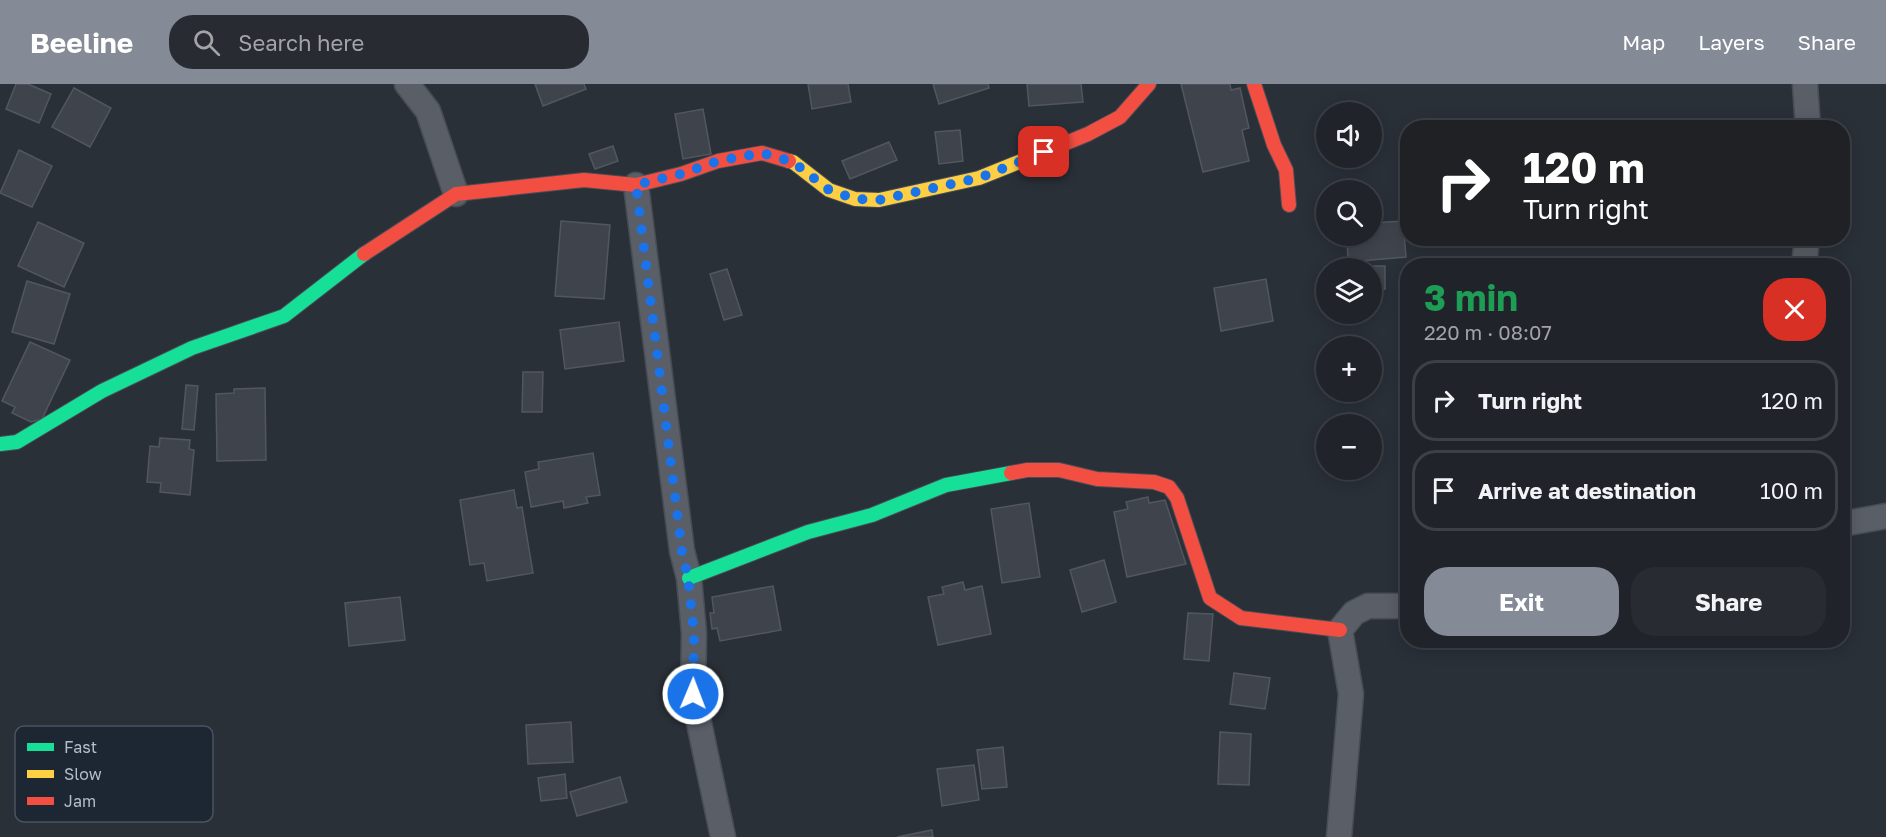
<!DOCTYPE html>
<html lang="en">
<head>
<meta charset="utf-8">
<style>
	:root { --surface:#20242a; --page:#282c32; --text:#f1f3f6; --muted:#a2a4a8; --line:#3d4147; --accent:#848b96 }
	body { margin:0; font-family:"Golos Text",sans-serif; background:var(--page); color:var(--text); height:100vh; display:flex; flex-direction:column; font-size:22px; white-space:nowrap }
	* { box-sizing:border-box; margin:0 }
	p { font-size:20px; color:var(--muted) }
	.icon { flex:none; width:33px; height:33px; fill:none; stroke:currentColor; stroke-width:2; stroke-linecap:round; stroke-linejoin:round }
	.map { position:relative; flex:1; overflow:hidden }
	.details { position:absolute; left:1400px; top:174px; width:450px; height:390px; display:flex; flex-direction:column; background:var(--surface); border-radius:24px; box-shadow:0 3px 15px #0003,0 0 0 2px var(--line) }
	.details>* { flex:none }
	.top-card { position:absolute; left:1400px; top:36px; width:450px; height:126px; border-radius:24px; box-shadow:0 3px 15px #0003,0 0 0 2px var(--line); background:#202124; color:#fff; overflow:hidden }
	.fabs { position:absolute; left:1316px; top:18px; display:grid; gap:12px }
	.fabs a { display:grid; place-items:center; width:66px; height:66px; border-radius:50%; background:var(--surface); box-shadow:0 3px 15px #0003,0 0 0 2px var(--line); font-size:30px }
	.pin { position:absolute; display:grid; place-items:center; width:51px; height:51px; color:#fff; margin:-26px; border-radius:12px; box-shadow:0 3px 9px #0006 }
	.me { position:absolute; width:66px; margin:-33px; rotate:1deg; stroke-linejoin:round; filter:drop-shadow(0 0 4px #0008) }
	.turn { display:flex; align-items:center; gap:21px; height:126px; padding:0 24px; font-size:27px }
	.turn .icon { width:78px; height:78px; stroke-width:2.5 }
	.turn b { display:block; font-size:42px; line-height:51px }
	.round { display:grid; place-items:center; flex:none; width:63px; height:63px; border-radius:24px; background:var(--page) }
	.head { display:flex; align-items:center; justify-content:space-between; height:102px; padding:0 24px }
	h1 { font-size:36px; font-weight:700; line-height:45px; color:#1e9e55 }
	.action { display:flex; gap:12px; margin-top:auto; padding:12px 24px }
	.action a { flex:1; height:69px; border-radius:24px; background:var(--accent); color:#fff; font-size:24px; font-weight:700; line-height:69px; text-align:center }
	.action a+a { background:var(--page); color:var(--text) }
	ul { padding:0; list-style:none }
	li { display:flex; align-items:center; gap:18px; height:81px; margin:0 12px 9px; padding:0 12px; border:3px solid var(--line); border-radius:24px }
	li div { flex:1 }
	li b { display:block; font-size:22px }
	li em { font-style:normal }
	header { display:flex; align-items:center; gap:36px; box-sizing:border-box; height:84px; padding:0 30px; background:var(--accent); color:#fff }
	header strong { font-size:28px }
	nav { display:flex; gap:33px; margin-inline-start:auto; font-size:21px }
	.search { width:420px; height:54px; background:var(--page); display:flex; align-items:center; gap:15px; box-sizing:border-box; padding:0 21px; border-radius:24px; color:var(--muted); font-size:22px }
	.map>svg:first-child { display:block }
	.building { fill:#3f444c; stroke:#52575f; stroke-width:1.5 }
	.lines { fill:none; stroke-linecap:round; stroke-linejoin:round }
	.street-casing { stroke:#484c55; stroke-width:27 }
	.fast-casing { stroke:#484c55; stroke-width:16 }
	.slow-casing { stroke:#484c55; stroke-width:16 }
	.jam-casing { stroke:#484c55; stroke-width:16 }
	.street { stroke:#5a5e66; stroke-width:24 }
	.fast { stroke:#16e098; stroke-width:14 }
	.slow { stroke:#ffcf43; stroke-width:14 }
	.jam { stroke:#f24e42; stroke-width:14 }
	.route { stroke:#1a73e8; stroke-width:10; stroke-dasharray:0 18 }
	.key { fill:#1d2633; stroke:#4a5360; stroke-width:1.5 }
	.key-label { font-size:16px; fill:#b4bcc9 }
</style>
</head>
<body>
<header>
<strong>Beeline</strong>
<div class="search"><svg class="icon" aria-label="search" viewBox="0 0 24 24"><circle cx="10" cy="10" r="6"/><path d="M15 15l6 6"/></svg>Search here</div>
<nav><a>Map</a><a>Layers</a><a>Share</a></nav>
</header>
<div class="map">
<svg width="1886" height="753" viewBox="0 0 1886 753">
	<rect width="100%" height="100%" fill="#2a3038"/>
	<g class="building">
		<polygon points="16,0 28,0 51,10 39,39 6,25"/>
		<polygon points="535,0 584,0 586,5 543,22"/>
		<polygon points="808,0 848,0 851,18 812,25"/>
		<polygon points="933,0 988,0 989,4 939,20"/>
		<polygon points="1027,0 1081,0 1083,18 1029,22"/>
		<polygon points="1181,0 1230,0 1231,6 1240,4 1249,44 1242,46 1249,77 1203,88"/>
		<polygon points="74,4 111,24 90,63 52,43"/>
		<polygon points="703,25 711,70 683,75 675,30"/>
		<polygon points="960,46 963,77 939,80 935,48"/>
		<polygon points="889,58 897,76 850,95 842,77"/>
		<polygon points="613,62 618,77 595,85 589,70"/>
		<polygon points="19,66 52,82 32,123 0,109"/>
		<polygon points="561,137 610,141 604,215 555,212"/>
		<polygon points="1403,137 1406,173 1348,178 1347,152 1371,152 1371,139"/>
		<polygon points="38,138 84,159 64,203 18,182"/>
		<polygon points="1331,182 1385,182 1385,205 1371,205 1371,184 1331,184"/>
		<polygon points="727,185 742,231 724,236 710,190"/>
		<polygon points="1266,195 1273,237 1221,247 1214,204"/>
		<polygon points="27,197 70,210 54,260 12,248"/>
		<polygon points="619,238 624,277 565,285 560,246"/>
		<polygon points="30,258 70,276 42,335 31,338 12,329 15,323 2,317"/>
		<polygon points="523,288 543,288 542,328 522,328"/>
		<polygon points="186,301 198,302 194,346 182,345"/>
		<polygon points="265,304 266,376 217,377 216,310 234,309 234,305"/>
		<polygon points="160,354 190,356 189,365 194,366 190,411 160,408 161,399 147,398 150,362 159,363"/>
		<polygon points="593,369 600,411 586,413 588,419 564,424 563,417 531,423 525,388 539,385 538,378"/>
		<polygon points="514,406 517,424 522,423 533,489 487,497 484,479 470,481 460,416"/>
		<polygon points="1148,413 1149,419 1165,416 1186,480 1127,493 1114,428 1128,425 1126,418"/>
		<polygon points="1029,419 1040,493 1002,499 991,425"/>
		<polygon points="1104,476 1116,518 1082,528 1070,486"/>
		<polygon points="963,498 965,506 982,502 991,550 938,561 928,513 944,510 942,503"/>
		<polygon points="773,502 781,546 720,557 717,544 712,545 710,529 714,529 712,513"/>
		<polygon points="400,513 405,556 349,562 345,519"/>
		<polygon points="1188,529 1213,530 1209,577 1184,575"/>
		<polygon points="1234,589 1270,594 1265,625 1230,620"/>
		<polygon points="571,638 573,678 528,680 526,641"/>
		<polygon points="1220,648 1251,650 1249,701 1218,700"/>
		<polygon points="1003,663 1007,703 982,705 977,666"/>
		<polygon points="974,681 979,716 942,722 937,685"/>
		<polygon points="565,690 567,714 541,717 538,694"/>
		<polygon points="620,693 627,718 577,732 570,708"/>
		<polygon points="932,746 933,753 897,753"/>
	</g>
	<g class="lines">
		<defs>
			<g id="street">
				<polyline points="407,0 428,27 456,110"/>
				<polyline points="1805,0 1808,44"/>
				<polyline points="636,101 682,467 689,494 694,549 693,610 723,753"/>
				<polyline points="1804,182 1807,154"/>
				<polyline points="1842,440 1886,432"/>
				<polyline points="1339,753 1351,610 1340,546 1354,529 1368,522 1407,522"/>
			</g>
			<g id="fast">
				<polyline points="0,360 17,358 102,307 192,264 284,232 364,170"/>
				<polyline points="689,494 808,448 872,431 946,401 1011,389"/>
			</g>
			<polyline id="slow" points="789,77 793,78 829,106 855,115 879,116 979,94 1054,64"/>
			<g id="jam">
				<polyline points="1254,0 1274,61 1286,86 1289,121"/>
				<polyline points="1054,64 1088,50 1120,33 1149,0"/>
				<polyline points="364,170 456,110 584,96 636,101 681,90 718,77 762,69 789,77"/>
				<polyline points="1011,389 1027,386 1059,386 1097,395 1154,398 1169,403 1177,414 1210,514 1241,534 1340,546"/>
			</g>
		</defs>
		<use href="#street" class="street-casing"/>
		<use href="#fast" class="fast-casing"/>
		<use href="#slow" class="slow-casing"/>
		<use href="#jam" class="jam-casing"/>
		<use href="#street" class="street"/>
		<use href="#fast" class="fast"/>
		<use href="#slow" class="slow"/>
		<use href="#jam" class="jam"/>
	</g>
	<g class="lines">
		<polyline class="route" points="693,610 694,549 688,494 682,468 636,101 681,90 718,77 762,69 793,78 829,106 855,115 879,116 979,94 1044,68"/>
	</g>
	<rect x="15" y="642" width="198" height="96" rx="9" class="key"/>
	<rect x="27" y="659" width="27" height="8" fill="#16e098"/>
	<rect x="27" y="686" width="27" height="8" fill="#ffcf43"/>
	<rect x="27" y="713" width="27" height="8" fill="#f24e42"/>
	<g class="key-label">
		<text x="64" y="669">Fast</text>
		<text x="64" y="696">Slow</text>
		<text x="64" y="723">Jam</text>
	</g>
</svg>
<div class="fabs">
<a><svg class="icon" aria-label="sound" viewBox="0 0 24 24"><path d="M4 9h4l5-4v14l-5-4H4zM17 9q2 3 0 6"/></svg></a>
<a><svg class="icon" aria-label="search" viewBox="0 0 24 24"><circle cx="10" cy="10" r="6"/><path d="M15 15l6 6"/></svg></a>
<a><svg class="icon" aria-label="layers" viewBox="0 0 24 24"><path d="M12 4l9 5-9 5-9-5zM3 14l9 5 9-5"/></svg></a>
<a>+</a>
<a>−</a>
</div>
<div class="pin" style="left:1044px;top:68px;background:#d93025"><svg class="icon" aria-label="arrive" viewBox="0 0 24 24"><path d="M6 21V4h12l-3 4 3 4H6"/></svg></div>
<svg class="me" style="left:693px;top:610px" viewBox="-20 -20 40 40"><circle r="17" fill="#1a73e8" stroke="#fff" stroke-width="3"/><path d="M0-11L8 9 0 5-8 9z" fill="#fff"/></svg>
<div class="top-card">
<div class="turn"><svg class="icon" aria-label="right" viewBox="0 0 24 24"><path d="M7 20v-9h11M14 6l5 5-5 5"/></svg><div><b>120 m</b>Turn right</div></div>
</div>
<section class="details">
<div class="head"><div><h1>3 min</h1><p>220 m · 08:07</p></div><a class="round" style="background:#d93025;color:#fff"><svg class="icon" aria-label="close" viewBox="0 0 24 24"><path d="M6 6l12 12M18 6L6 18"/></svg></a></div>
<ul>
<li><svg class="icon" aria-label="right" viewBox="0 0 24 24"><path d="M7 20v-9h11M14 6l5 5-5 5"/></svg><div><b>Turn right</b></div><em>120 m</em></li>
<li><svg class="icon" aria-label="arrive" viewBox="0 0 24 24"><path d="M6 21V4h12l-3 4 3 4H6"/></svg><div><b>Arrive at destination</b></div><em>100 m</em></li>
</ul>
<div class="action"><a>Exit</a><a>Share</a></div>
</section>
</div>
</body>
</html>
